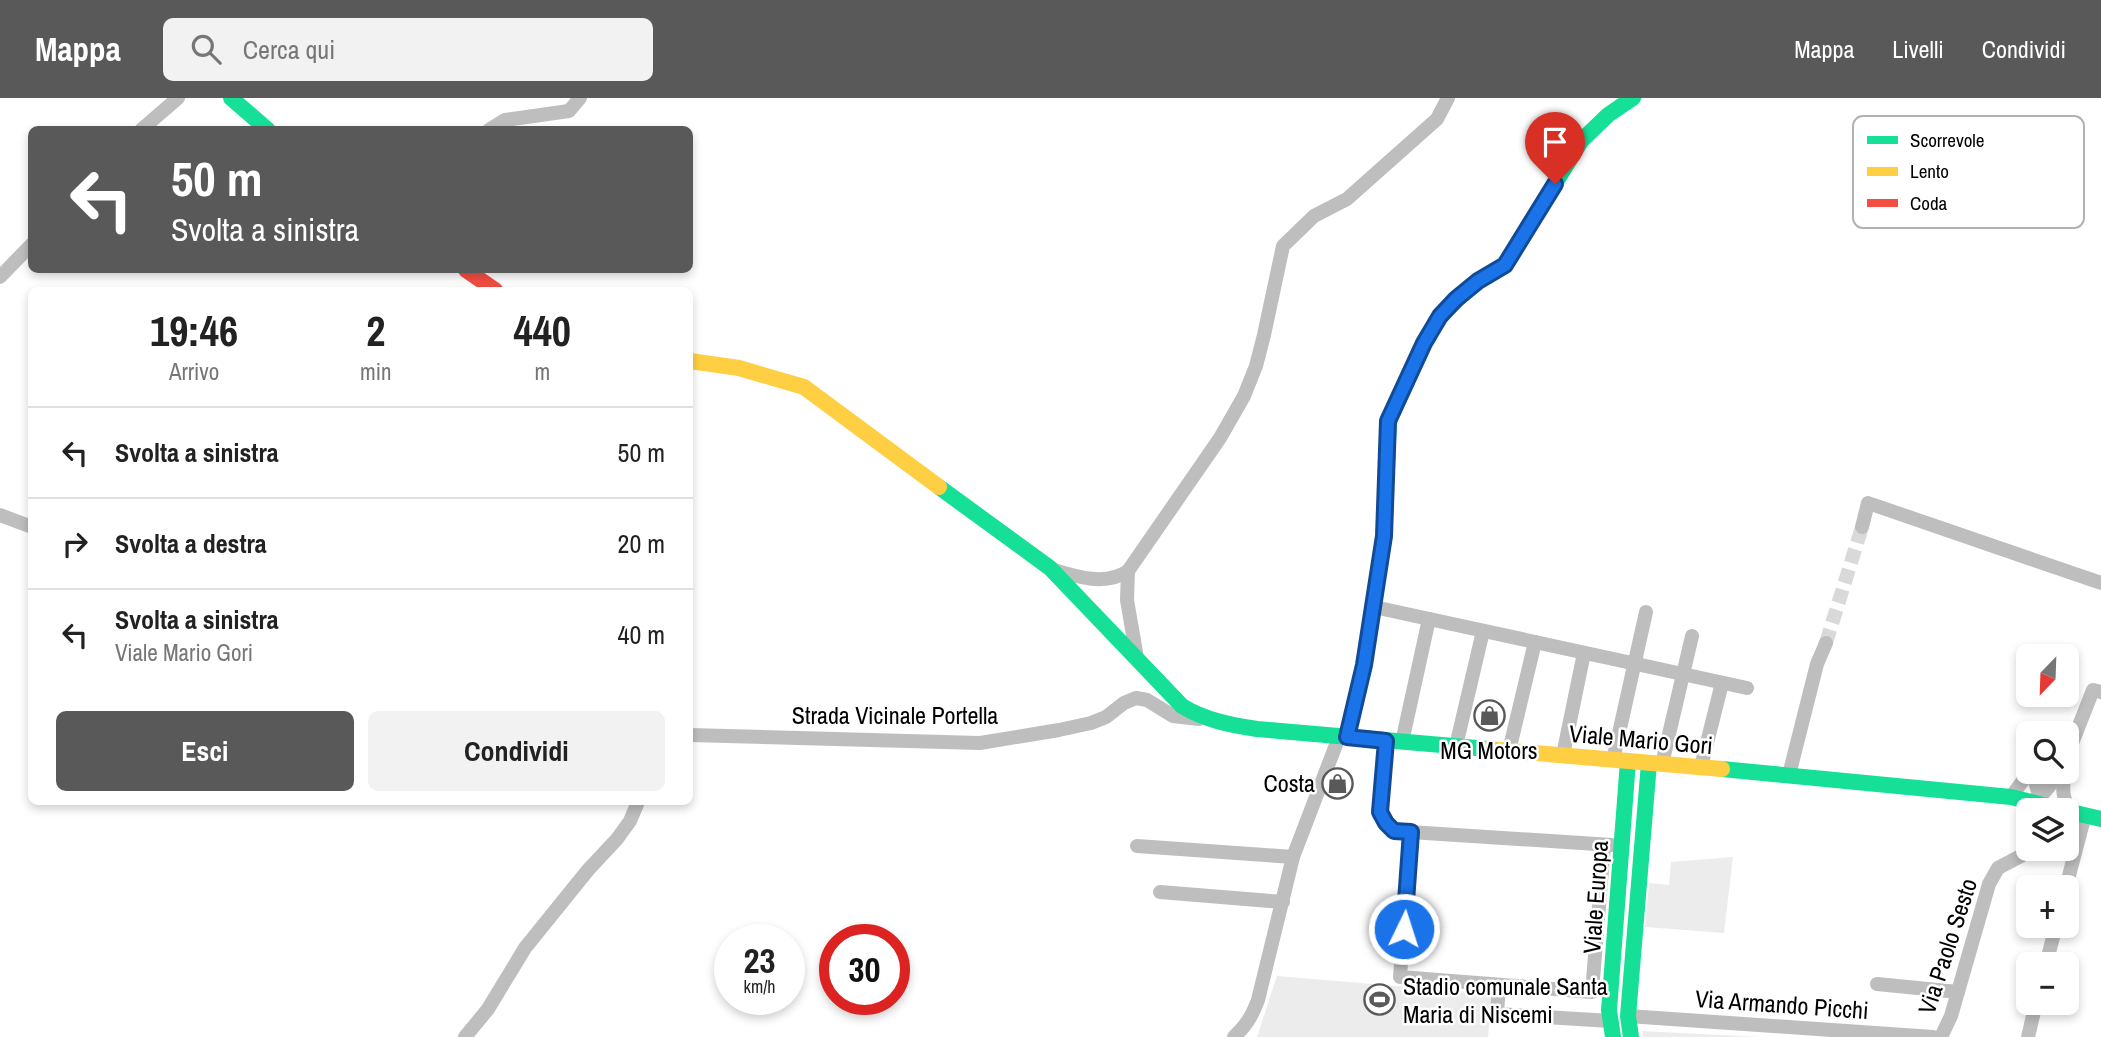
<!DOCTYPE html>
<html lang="it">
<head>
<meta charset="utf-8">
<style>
	:root { --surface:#fff; --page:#f2f2f2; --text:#222; --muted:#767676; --line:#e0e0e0; --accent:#595959 }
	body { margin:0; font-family:"Archivo Narrow",sans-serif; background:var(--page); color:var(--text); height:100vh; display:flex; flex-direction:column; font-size:26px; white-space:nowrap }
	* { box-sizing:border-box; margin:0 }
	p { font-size:23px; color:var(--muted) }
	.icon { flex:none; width:38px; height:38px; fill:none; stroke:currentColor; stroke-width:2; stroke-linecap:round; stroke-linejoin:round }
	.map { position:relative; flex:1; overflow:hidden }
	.side { position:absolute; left:28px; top:189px; width:665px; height:518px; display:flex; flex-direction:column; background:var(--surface); border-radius:10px; box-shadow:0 4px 10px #0003 }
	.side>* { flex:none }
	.hud { position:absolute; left:28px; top:28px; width:665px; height:147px; border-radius:10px; box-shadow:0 4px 10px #0003; background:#595959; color:#fff; overflow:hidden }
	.needle { width:46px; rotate:203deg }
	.buttons { position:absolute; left:2016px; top:546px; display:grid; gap:14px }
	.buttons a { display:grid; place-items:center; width:63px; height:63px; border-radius:10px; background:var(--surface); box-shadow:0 4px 10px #0003; font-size:35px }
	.speed { position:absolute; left:714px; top:826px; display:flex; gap:14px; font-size:35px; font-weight:700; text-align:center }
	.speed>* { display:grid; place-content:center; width:91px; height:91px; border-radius:50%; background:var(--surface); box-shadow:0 4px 10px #0003; line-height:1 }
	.speed small { font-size:18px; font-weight:400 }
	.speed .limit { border:10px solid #d22; background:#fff; color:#111 }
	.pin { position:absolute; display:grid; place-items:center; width:60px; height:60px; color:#fff; margin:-72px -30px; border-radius:50% 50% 50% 0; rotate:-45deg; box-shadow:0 0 7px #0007 }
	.pin .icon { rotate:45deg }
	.me { position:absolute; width:77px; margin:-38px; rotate:4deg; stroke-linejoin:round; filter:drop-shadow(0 0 5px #0008) }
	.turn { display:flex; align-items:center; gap:24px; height:147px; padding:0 28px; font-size:32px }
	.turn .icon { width:91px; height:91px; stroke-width:2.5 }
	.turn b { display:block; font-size:49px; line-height:60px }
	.eta { display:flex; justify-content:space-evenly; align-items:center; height:119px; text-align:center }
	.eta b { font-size:42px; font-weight:800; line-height:49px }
	.cta { display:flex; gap:14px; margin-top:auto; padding:14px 28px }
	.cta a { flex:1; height:80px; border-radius:10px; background:var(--accent); color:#fff; font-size:28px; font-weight:800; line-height:80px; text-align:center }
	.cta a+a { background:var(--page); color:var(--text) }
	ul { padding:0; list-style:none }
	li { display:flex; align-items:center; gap:21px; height:91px; padding:0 28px; border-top:2px solid var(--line) }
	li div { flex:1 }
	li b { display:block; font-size:26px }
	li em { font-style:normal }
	header { display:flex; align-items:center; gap:42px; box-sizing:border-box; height:98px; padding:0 35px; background:var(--accent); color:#fff }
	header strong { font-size:33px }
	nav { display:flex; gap:38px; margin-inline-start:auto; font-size:24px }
	.search { width:490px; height:63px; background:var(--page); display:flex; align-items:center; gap:18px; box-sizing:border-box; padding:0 24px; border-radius:10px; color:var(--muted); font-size:26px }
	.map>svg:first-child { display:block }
	.green { fill:#ececec }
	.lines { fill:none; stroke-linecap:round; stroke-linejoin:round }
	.street-tunnel { stroke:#d9d9d9; stroke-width:14; stroke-dasharray:14 7; stroke-linecap:butt }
	.street { stroke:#bebebe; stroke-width:14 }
	.fast { stroke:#16e098; stroke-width:16 }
	.slow { stroke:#ffcf43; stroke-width:16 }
	.jam { stroke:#f24e42; stroke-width:16 }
	.route-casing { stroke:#114b97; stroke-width:18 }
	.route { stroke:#1a73e8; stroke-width:12 }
	.labels { text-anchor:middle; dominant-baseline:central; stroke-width:5; stroke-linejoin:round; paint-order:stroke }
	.street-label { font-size:24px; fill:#000; stroke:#fff }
	.poi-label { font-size:24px; fill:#000; stroke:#fff }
	.key { fill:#fff; stroke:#b2b2b2; stroke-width:2 }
	.key-label { font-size:19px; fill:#000 }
</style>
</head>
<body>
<header>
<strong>Mappa</strong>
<div class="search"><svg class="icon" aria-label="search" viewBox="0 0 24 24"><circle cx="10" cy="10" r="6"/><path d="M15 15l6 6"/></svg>Cerca qui</div>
<nav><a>Mappa</a><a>Livelli</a><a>Condividi</a></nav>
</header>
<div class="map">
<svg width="2101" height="939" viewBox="0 0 2101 939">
	<rect width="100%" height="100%" fill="#fff"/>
	<g class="green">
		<polygon points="1733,759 1724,835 1645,829 1649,785 1669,787 1671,764"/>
		<polygon points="1277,878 1492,896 1488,939 1257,939"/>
		<polygon points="1642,933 1761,939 1643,939"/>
	</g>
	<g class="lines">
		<polyline class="street-tunnel" points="1826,545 1862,429"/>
		<g class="street">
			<polyline points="141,32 178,0"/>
			<polyline points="489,32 505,22 569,13 580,0"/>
			<polyline points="0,179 32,146"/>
			<polyline points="0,417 32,429"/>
			<polyline points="1862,429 1868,405 2101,485"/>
			<path d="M1054,472C1077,479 1106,488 1128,473L1220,340L1244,298L1256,268L1264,237L1283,148L1314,118L1347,101L1437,21L1448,0"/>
			<polyline points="1128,473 1127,502 1137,560"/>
			<polyline points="1374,509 1747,590"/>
			<polyline points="690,637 980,645 1059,632 1091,625 1106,619 1124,605 1136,600 1147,602 1173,618 1199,621"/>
			<polyline points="1386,643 1380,714 1386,725 1394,733 1612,747"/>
			<polyline points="1402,644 1429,521"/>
			<polyline points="1456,648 1483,533"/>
			<polyline points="1509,653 1535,544"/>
			<polyline points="1563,657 1584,555"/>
			<polyline points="2067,658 2093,592 2101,594"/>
			<polyline points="1613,662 1646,514"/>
			<polyline points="1662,666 1692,538"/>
			<polyline points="1701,669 1722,585"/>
			<polyline points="2040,674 2036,687 2042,705"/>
			<path d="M2065,674C2062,690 2062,700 2071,714"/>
			<polyline points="1789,677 1817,566 1826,545"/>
			<polyline points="2011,699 2029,674"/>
			<path d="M2030,704C2044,698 2051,687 2058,674"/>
			<polyline points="1411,734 1400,879 1592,894 1604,747"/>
			<polyline points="1137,748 1293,759"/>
			<polyline points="2066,789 2085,717"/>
			<polyline points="1160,794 1283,804"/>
			<polyline points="2046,866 2056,828"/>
			<polyline points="1877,886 1958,894"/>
			<polyline points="1499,887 1497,916 1611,923"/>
			<polyline points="1628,918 1933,939"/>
			<polyline points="465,939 488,911 525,850 588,772 617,741 630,723 638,704"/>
			<path d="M1234,939C1246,928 1252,918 1258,902L1293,759L1339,639"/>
			<polyline points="1941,939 1951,918 1989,786 1998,770 2034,751"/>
			<polyline points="2028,939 2036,905"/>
		</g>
		<g class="fast">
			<polyline points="231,0 268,32"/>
			<path d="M939,389L1050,470L1182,608C1205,622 1230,627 1257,631L1488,651"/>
			<polyline points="1347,639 1364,567 1384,438 1389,323 1424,245 1440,218 1478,182 1505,167 1581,43 1608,17 1633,0"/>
			<polyline points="1722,671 2011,699 2062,712"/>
			<polyline points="2067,713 2101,721"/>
			<polyline points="1613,939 1609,912 1628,663"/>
			<polyline points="1631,939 1628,918 1649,665"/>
		</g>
		<g class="slow">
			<polyline points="690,263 739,270 804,289 939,389"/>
			<polyline points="1488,651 1722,671"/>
		</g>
		<polyline class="jam" points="466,172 495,192"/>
	</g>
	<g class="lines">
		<defs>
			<polyline id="route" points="1404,831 1411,734 1394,733 1386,725 1380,714 1386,643 1347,639 1364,567 1384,438 1388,323 1424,245 1440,218 1456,201 1478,183 1505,167 1555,86"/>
		</defs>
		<use href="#route" class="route-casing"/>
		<use href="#route" class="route"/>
	</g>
	<defs>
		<symbol id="shop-ring" viewBox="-11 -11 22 22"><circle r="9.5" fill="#fff" stroke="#595959" stroke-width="1.5"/><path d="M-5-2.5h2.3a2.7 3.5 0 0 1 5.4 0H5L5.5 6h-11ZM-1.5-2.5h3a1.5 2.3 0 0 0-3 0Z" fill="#595959"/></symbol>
		<symbol id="stadium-ring" viewBox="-11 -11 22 22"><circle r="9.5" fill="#fff" stroke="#595959" stroke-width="1.5"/><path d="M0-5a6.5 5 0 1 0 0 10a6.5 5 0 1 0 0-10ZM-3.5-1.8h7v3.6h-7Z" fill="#595959"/></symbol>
	</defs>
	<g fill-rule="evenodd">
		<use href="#shop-ring" x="1472" y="600" width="35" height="35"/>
		<use href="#shop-ring" x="1320" y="668" width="35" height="35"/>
		<use href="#stadium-ring" x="1362" y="884" width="35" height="35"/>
	</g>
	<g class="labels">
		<g class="street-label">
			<text x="895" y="617">Strada Vicinale Portella</text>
			<text transform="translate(1641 641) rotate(5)">Viale Mario Gori</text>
			<text transform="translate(1595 799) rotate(-86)">Viale Europa</text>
			<text transform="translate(1947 848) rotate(-72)">Via Paolo Sesto</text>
			<text transform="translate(1782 906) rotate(4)">Via Armando Picchi</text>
		</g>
		<g class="poi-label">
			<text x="1489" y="652">MG Motors</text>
			<text x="1315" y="685" text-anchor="end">Costa</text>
			<text x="1403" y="888" text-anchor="start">Stadio comunale Santa<tspan x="1403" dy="28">Maria di Niscemi</tspan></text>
		</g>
	</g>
	<rect x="1853" y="18" width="231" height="112" rx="10" class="key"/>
	<rect x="1867" y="38" width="31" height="8" fill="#16e098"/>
	<rect x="1867" y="69" width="31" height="9" fill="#ffcf43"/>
	<rect x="1867" y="101" width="31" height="8" fill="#f24e42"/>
	<g class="key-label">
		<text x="1910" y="49">Scorrevole</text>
		<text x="1910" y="80">Lento</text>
		<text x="1910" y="112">Coda</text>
	</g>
</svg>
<div class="buttons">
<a><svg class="needle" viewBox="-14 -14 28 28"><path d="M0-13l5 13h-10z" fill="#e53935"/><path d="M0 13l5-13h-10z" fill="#767676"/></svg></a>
<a><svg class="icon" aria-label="search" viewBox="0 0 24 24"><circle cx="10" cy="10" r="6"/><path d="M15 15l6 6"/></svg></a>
<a><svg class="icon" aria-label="layers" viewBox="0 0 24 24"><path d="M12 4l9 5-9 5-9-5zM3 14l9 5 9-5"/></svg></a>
<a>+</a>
<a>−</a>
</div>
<div class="speed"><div>23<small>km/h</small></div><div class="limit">30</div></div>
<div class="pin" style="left:1555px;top:86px;background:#d93025"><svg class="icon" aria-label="arrive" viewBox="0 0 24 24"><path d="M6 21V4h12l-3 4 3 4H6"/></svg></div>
<svg class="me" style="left:1404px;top:831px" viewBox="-20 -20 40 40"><circle r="17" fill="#1a73e8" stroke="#fff" stroke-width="3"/><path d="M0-11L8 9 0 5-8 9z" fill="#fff"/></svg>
<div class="hud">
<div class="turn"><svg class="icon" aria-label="left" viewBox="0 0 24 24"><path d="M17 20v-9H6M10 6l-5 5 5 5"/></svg><div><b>50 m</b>Svolta a sinistra</div></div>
</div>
<section class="side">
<div class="eta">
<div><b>19:46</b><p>Arrivo</p></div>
<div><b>2</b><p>min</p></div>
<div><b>440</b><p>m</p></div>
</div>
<ul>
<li><svg class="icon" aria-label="left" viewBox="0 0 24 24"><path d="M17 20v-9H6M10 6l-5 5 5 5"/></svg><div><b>Svolta a sinistra</b></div><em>50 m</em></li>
<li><svg class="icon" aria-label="right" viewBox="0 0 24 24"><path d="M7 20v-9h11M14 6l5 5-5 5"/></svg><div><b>Svolta a destra</b></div><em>20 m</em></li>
<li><svg class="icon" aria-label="left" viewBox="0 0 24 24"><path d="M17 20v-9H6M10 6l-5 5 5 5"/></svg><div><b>Svolta a sinistra</b><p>Viale Mario Gori</p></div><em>40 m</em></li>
</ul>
<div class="cta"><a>Esci</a><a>Condividi</a></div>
</section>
</div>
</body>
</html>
